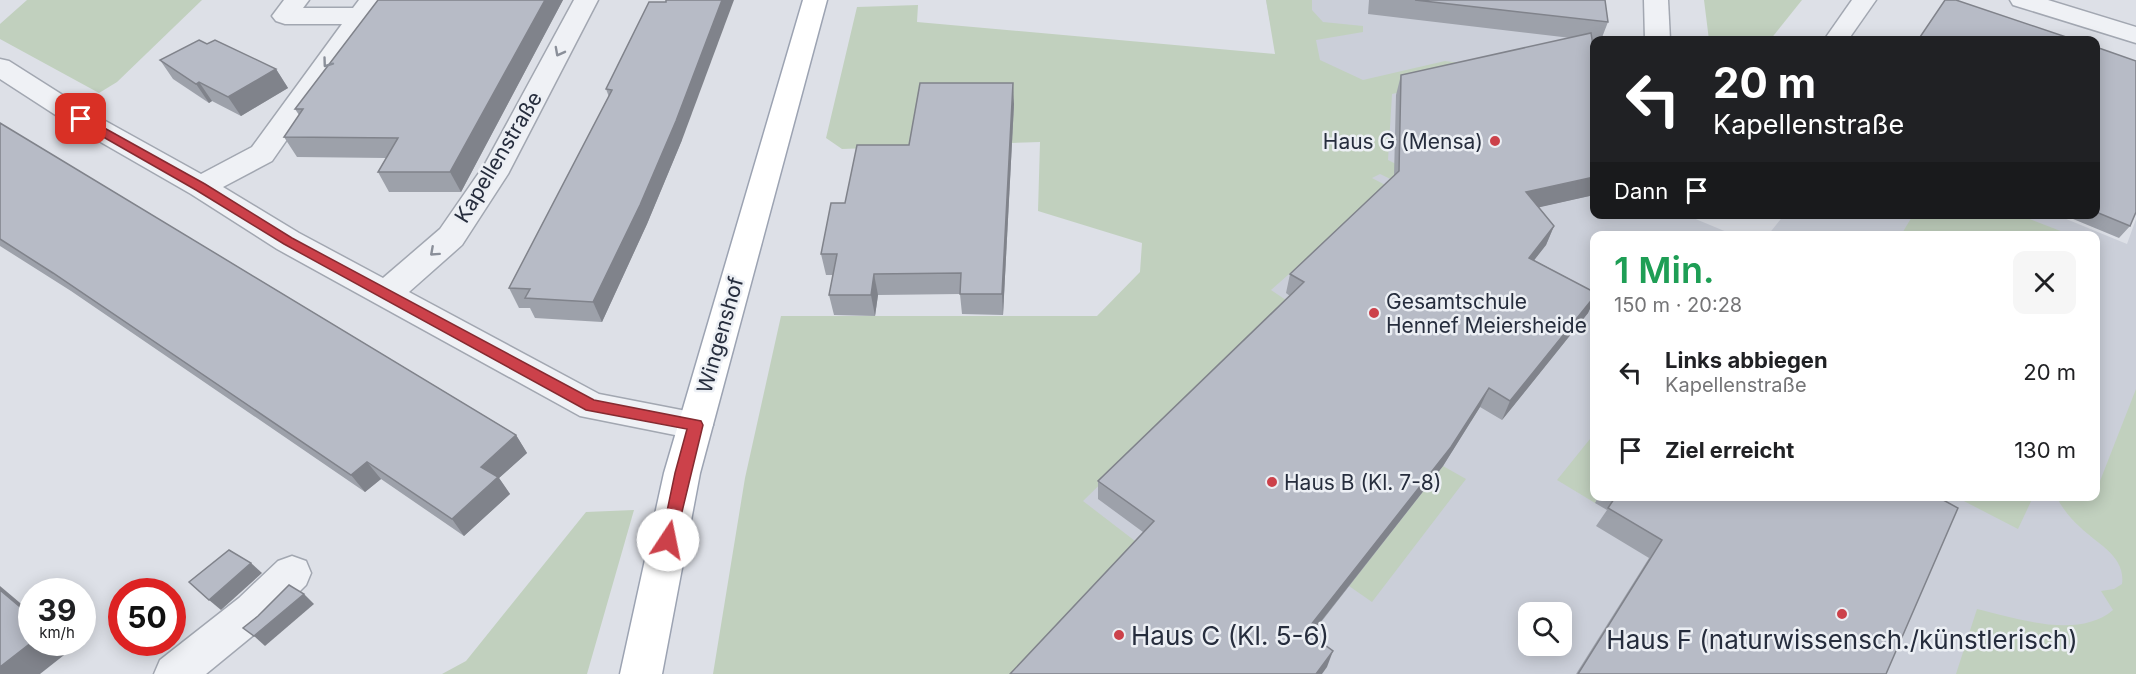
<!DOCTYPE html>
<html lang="de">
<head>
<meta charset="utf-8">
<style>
	:root { --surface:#fff; --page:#f6f6f6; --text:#202124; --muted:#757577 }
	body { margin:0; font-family:Inter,sans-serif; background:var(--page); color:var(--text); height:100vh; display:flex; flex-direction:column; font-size:22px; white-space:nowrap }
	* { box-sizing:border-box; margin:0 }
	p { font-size:20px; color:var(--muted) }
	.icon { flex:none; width:33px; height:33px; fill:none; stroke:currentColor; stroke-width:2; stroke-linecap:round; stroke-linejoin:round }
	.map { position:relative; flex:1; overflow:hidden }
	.panel { position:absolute; left:1590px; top:231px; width:510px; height:270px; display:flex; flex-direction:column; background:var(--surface); border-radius:12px; box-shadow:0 3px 15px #0003 }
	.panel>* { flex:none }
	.hud { position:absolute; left:1590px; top:36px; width:510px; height:183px; border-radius:12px; box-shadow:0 3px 15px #0003; background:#202124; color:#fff; overflow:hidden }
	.buttons { position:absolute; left:1518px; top:602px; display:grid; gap:12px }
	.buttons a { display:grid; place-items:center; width:54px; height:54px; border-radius:12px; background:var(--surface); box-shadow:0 3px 15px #0003; font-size:30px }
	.speed { position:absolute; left:18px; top:578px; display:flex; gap:12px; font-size:30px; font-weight:700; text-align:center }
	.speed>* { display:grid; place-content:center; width:78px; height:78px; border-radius:50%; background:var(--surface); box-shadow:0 3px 15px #0003; line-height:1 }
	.speed small { font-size:15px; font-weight:400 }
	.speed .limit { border:9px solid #d22; background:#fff; color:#111 }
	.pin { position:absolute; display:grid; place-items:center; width:51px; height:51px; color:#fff; margin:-26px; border-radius:12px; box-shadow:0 3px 9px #0006 }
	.me { position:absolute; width:66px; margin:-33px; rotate:11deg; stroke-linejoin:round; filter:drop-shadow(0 0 4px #0008) }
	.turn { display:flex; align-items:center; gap:21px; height:126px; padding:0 24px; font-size:27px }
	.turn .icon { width:78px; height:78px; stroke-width:2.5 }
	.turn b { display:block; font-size:42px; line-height:51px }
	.then { display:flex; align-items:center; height:57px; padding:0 24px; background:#0003; gap:12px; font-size:22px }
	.round { display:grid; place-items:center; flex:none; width:63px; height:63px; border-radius:12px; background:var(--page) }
	.head { display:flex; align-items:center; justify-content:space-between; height:102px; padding:0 24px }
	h1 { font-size:36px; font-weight:600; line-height:45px; color:#1e9e55 }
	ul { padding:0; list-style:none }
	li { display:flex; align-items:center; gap:18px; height:78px; padding:0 24px }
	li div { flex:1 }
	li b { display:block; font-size:22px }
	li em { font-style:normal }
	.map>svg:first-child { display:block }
	.built { fill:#cbcfd9; fill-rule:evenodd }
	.green { fill:#c1d0be }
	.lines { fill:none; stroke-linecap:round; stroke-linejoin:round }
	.minor-casing { stroke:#a2a7b1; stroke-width:3 }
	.major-casing { stroke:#9ca3b2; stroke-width:3 }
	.minor { fill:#eff1f5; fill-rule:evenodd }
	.major { fill:#fff; fill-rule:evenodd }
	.wall { fill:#9da1aa }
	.shaded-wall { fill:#80838b }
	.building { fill:#b7bbc6; stroke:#80838b; stroke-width:1.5 }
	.oneway { stroke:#8a8f99 }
	.route { fill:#cc414a; stroke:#852a30; stroke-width:1.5 }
	.poi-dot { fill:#cc414a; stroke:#eceff4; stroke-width:2 }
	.labels { text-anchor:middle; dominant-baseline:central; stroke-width:5; stroke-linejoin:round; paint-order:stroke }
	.poi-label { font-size:21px; fill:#262d3d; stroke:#eceff4; text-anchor:start }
	.street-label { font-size:21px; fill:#262d3d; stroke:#eceff4 }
	.near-poi-label { font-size:26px; fill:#262d3d; stroke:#eceff4; text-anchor:start }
</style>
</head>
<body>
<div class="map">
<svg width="2136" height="674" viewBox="0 0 2136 674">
	<rect width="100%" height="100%" fill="#dde0e7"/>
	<path class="built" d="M1266,0H1598L1603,40H1594V214L1686,215L1734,235L1594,236V496H2096V236L1768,235L1784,215L2054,214L2127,244L2136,219V674H759L1112,383L1284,95ZM1528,612H1562V645H1528Z"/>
	<g class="green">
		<polygon points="27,0 202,0 117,82 99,93 0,39 0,24"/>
		<polygon points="1266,0 1312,0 1312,10 1323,22 1363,26 1363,32 1316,40 1320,60 1363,80 1445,61 1538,73 1488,73 1392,94 1388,160 1477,205 1453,209 1380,174 1372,178 1495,243 1374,199 1271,290 1347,341 1250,338 1083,501 1139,544 1017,674 713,674 745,478 781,316 1097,316 1140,272 1142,243 1038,211 1040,142 842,149 826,138 857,7 918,5 917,22 1275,54"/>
		<polygon points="1704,0 1802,0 1770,40 1709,40"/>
		<polygon points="1913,215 2019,215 2071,235 1901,235"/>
		<path d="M2136,389V674H1956L1977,609C2016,618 2078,640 2113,610L2101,591L2114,589L2122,584C2126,556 2097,544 2080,527C2070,518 2063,509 2057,498L2096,496V481H2100Z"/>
		<polygon points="1594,434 1594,496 1599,497 1595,503 1557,480"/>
		<polygon points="1443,466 1466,479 1372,602 1349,586"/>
		<polygon points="1956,497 2033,497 2018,529"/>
		<polygon points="634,510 587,674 442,674 466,661 586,512"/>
	</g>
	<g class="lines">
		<defs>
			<g id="minor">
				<polygon points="284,0 309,0 303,8 353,8 359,0 384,0 272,161 223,187 299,233 383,278 440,229 485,164 574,0 598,0 508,174 462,245 409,292 599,394 707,415 713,425 707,435 695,439 580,416 277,249 191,194 71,125 0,79 0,59 9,61 91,113 201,174 252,147 342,24 285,24 276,21 272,16"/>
				<polygon points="1644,0 1668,0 1670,40 1645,40"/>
				<polygon points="1852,0 1876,0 1848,40 1824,40"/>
				<polygon points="2010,0 2048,0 2136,27 2136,43 2013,5"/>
				<polygon points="292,556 306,561 311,573 306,585 267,624 206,674 154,674 160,660 239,598 278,561"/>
			</g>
			<polygon id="major" points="803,0 827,0 700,473 662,674 620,674 664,473"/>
		</defs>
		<use href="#minor" class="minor-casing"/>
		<use href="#major" class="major-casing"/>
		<use href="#minor" class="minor"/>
		<use href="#major" class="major"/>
	</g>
	<g class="wall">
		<polygon points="378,0 563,0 461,192 389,192 378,172 386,158 297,157 284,137 299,115 295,109"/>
		<polygon points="1369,0 1605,0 1608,22 1601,40 1593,40 1594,195 1539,207 1554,226 1546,245 1534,260 1594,292 1594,300 1588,313 1502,420 1480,407 1443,466 1311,635 1327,667 1098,499 1098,481 1290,296 1286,293 1290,274 1394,176 1396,95 1401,75 1571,38 1368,14"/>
		<polygon points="666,2 682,140 647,224 602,322 535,318 530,308 519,308 509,288 609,97 606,89"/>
		<polygon points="207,44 276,69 288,88 241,116 212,101 209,103 173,79 160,60"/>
		<polygon points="2096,47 2130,226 2119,238 2061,214 2096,214"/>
		<polygon points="1014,104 1003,315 962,314 960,294 878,295 875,316 834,315 829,295 833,275 826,275 821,254 845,203 909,145"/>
		<polygon points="0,123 516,435 527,453 499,478 510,494 464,536 381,479 365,492 71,291 0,246"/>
		<polygon points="1599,496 1936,496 1886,674 1576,674 1649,558 1596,526 1607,510 1595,503"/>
	</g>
	<g class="shaded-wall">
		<polygon points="545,0 563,0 461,192 450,172"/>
		<polygon points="722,0 734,0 682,140 647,224 602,322 593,302"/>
		<polygon points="276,69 288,88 241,116 228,97"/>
		<polygon points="199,82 212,101 209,103 196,84"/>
		<polygon points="1013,83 1014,104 1003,315 1002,294"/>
		<polygon points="1594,177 1594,195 1518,212 1526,192"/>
		<polygon points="1554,226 1546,245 1521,277 1529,258"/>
		<polygon points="874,274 878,295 875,316 871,295"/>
		<polygon points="1594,297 1594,300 1588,313 1502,420 1510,401"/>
		<polygon points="1489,388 1480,407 1443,466 1300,648 1306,631"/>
		<polygon points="516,435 527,453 499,478 510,494 464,536 452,519 481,467"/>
		<polygon points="367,462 381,479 365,492 351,475"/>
		<polygon points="251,563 262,573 221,610 209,600"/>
		<polygon points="0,586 32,613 32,617 0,590"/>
		<polygon points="304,594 314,604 265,646 254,636"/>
		<polygon points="32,642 66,642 73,648 40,674 0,674 0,667"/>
		<polygon points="1333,651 1327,667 1322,674 1316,674"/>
	</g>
	<g class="building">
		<polygon points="378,0 545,0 450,172 378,172 398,138 284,137 303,109 295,109"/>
		<polygon points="666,0 722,0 676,121 640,205 593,302 525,298 530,289 509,288 612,90 606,89 649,2 666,2"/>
		<polygon points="1415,0 1605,0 1608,22"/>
		<polygon points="1945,0 1956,0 2075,40 1918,40"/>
		<polygon points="1591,33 1594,52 1594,177 1526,192 1554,226 1529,258 1594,292 1594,297 1510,401 1489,388 1451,447 1306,631 1333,651 1316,674 1010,674 1154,521 1098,481 1304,282 1290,274 1399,171 1401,75"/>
		<polygon points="199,40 207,44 215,40 276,69 228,97 199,82 196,84 160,60"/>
		<polygon points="2096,47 2136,61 2136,212 2130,226 2096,212"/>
		<polygon points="920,83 1013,83 1002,294 960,294 961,273 874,274 871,295 829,295 837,254 821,254 831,203 845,203 857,145 909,145"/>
		<polygon points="0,123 516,435 481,467 498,477 452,519 367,462 351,475 53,273 0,239"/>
		<polygon points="1616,496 1936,496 1958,508 1886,674 1578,674 1662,540 1608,508"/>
		<polygon points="229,550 251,563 209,600 189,582"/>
		<polygon points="289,585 304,594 254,636 243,628 258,616"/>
		<polygon points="0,590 32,617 32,642 0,667"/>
	</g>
	<defs><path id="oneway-chevron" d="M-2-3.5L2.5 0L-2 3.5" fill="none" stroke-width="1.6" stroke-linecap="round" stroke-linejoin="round" transform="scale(1.5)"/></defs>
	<g class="oneway">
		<use href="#oneway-chevron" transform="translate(559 52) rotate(118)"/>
		<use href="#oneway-chevron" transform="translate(327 63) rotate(126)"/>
		<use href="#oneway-chevron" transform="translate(434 252) rotate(138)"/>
	</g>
	<polygon class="route" points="81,115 205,184 292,238 594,400 701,421 703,425 674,545 668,547 663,545 661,540 675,473 687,429 586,410 284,244 196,190 77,122 77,117"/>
	<g class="poi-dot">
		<circle cx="1495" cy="141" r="6"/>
		<circle cx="1374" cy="313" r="6"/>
		<circle cx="1272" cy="482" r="6"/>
		<circle cx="1842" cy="614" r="6"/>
		<circle cx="1119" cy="635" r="6"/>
	</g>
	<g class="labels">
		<g class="poi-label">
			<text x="1483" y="141" text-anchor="end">Haus G (Mensa)</text>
			<text x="1386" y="301">Gesamtschule<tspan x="1386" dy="24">Hennef Meiersheide</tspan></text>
			<text x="1284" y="482">Haus B (Kl. 7-8)</text>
		</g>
		<g class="street-label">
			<text transform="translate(498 157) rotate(-59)">Kapellenstraße</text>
			<text transform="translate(720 335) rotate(-74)">Wingenshof</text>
		</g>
		<g class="near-poi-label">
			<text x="1131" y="635">Haus C (Kl. 5-6)</text>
			<text x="1842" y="639" text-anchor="middle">Haus F (naturwissensch./künstlerisch)</text>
		</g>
	</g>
</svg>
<div class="buttons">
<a><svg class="icon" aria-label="search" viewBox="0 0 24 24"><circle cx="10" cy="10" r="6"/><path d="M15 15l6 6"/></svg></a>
</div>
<div class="speed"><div>39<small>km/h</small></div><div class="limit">50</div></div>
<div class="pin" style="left:81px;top:119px;background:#d93025"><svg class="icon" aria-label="arrive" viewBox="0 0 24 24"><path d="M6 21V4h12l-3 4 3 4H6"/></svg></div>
<svg class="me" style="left:668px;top:540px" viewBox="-20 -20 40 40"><circle r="19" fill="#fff"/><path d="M0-13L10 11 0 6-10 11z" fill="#cc414a"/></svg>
<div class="hud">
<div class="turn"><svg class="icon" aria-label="left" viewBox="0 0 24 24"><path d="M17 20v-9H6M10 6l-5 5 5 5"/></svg><div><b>20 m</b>Kapellenstraße</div></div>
<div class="then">Dann<svg class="icon" aria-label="arrive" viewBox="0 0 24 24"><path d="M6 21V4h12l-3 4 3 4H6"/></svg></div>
</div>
<section class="panel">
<div class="head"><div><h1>1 Min.</h1><p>150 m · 20:28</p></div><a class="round"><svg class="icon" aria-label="close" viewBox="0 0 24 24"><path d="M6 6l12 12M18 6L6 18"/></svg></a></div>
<ul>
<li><svg class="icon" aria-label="left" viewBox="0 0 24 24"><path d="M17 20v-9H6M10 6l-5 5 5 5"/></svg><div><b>Links abbiegen</b><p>Kapellenstraße</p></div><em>20 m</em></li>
<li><svg class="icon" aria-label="arrive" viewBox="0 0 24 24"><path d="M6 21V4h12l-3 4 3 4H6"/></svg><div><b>Ziel erreicht</b></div><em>130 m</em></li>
</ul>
</section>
</div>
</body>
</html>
